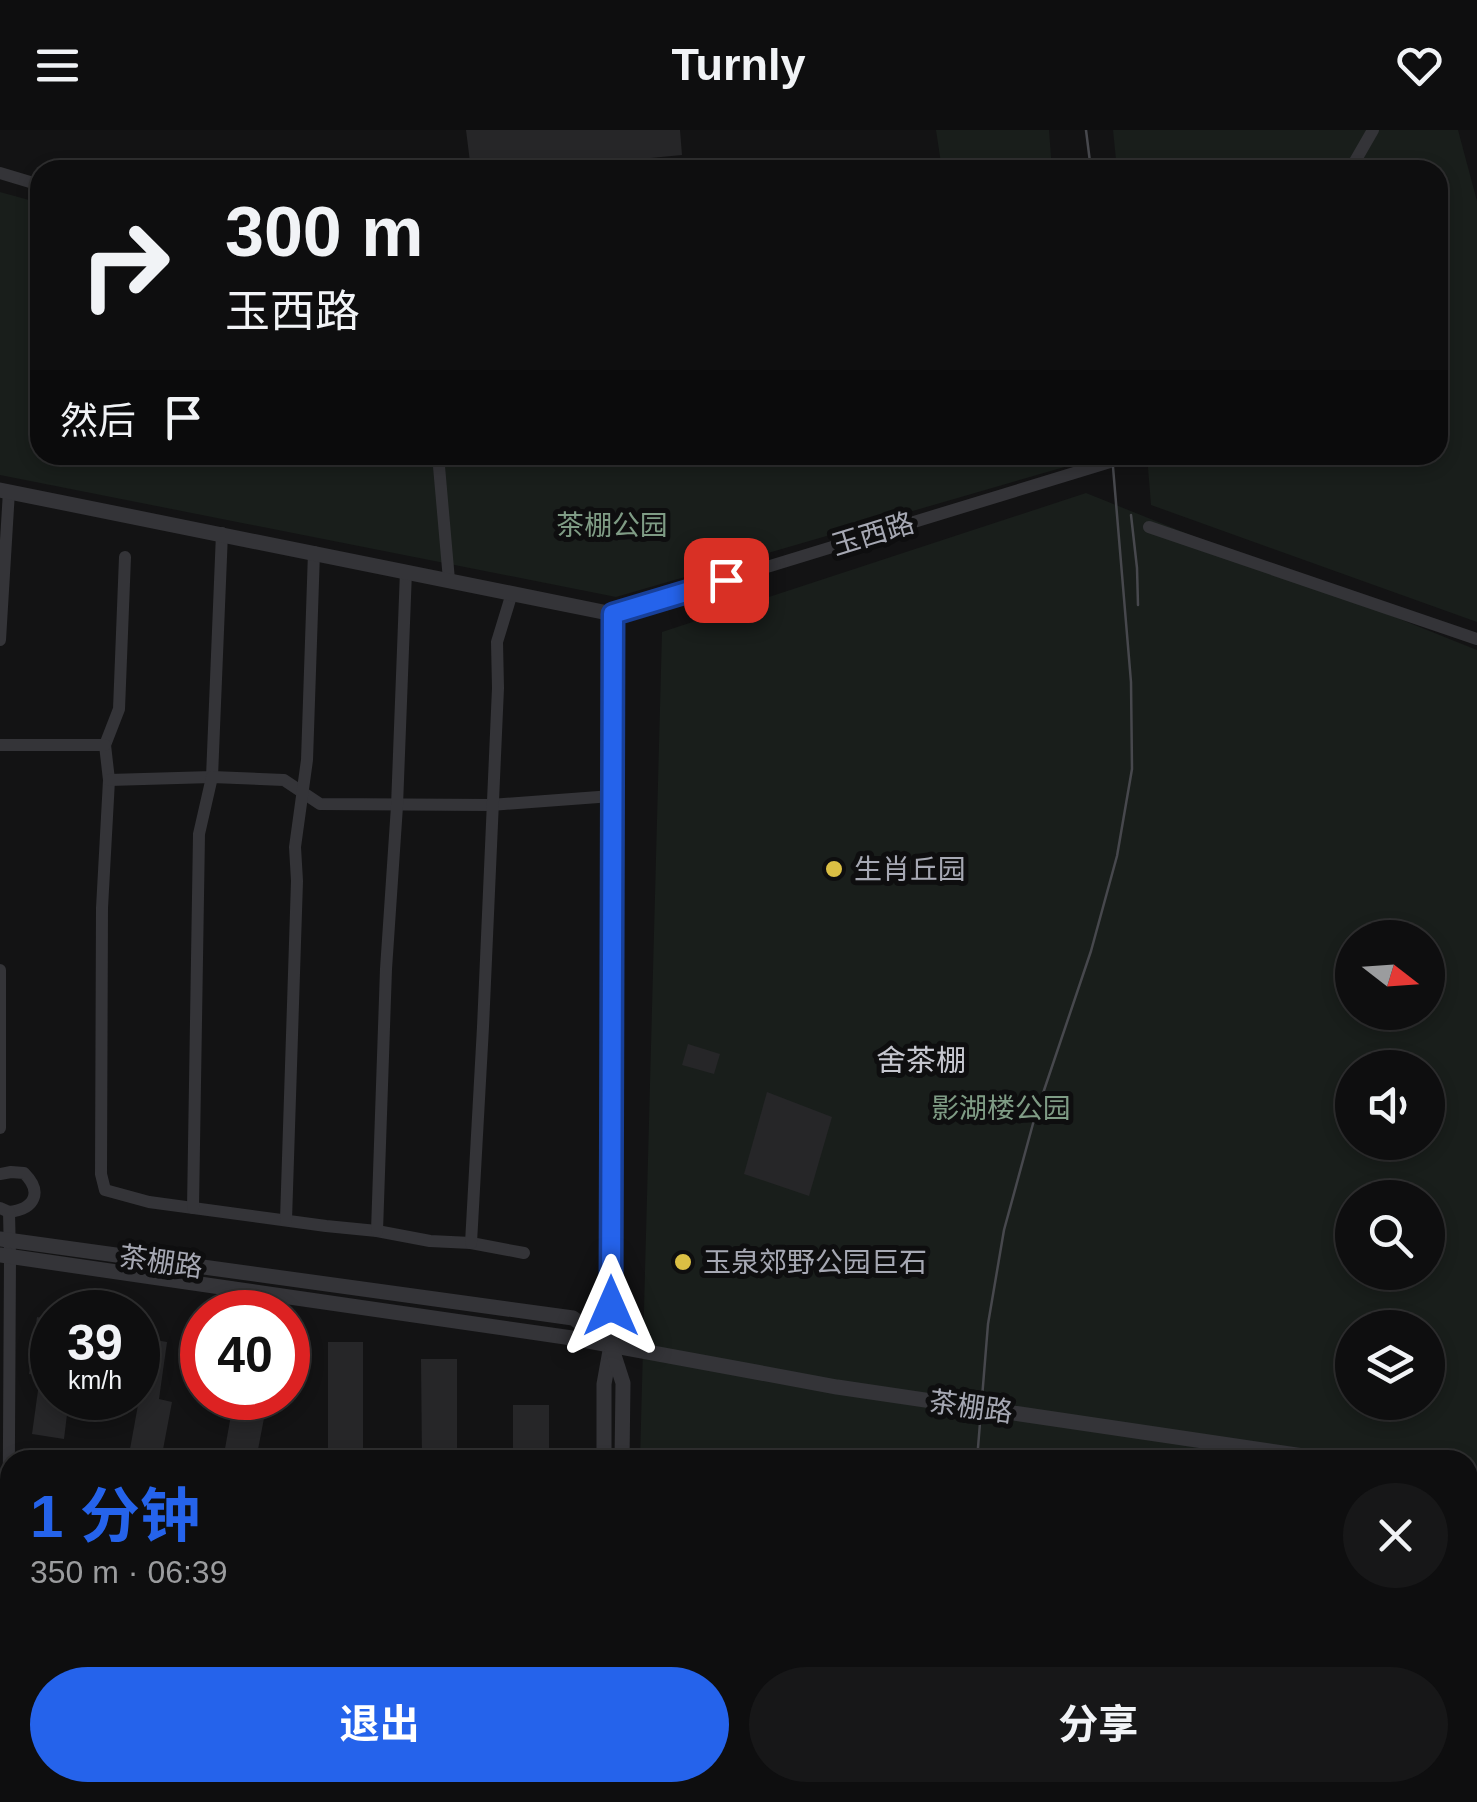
<!DOCTYPE html>
<html lang="zh">
<head>
<meta charset="utf-8">
<style>
	:root { --surface:#0e0e0f; --page:#171718; --text:#f1f3f6; --muted:#9b9c9e; --line:#2e2e2f; --accent:#2563eb }
	body { margin:0; font-family:Arial,"Noto Sans SC",sans-serif; background:var(--page); color:var(--text); height:100vh; display:flex; flex-direction:column; font-size:38px; white-space:nowrap }
	* { box-sizing:border-box; margin:0 }
	p { font-size:32px; color:var(--muted) }
	.icon { flex:none; width:55px; height:55px; fill:none; stroke:currentColor; stroke-width:2; stroke-linecap:round; stroke-linejoin:round }
	.map { position:relative; flex:1; overflow:hidden }
	.details { position:absolute; left:0px; top:1320px; width:1478px; height:352px; display:flex; flex-direction:column; background:var(--surface); border-radius:30px 30px 0 0; box-shadow:0 5px 15px #0003,0 0 0 2px var(--line) }
	.details>* { flex:none }
	.guide { position:absolute; left:30px; top:30px; width:1418px; height:305px; border-radius:30px; box-shadow:0 5px 15px #0003,0 0 0 2px var(--line); background:#0e0e0f; color:var(--text); overflow:hidden }
	.needle { width:65px; rotate:107deg }
	.controls { position:absolute; left:1335px; top:790px; display:grid; gap:20px }
	.controls a { display:grid; place-items:center; width:110px; height:110px; border-radius:50%; background:var(--surface); box-shadow:0 5px 15px #0003,0 0 0 2px var(--line); font-size:50px }
	.speed { position:absolute; left:30px; top:1160px; display:flex; gap:20px; font-size:50px; font-weight:700; text-align:center }
	.speed>* { display:grid; place-content:center; width:130px; height:130px; border-radius:50%; background:var(--surface); box-shadow:0 5px 15px #0003,0 0 0 2px var(--line); line-height:1 }
	.speed small { font-size:25px; font-weight:400 }
	.speed .limit { border:15px solid #d22; background:#fff; color:#111 }
	.pin { position:absolute; display:grid; place-items:center; width:85px; height:85px; color:#fff; margin:-42px; border-radius:20px; box-shadow:0 5px 15px #0006 }
	.me { position:absolute; width:110px; margin:-55px; rotate:0deg; stroke-linejoin:round; filter:drop-shadow(0 0 8px #0008) }
	.turn { display:flex; align-items:center; gap:35px; height:210px; padding:0 30px; font-size:45px }
	.turn .icon { width:130px; height:130px; stroke-width:2.5 }
	.turn b { display:block; font-size:70px; line-height:85px }
	.then { display:flex; align-items:center; height:95px; padding:0 30px; background:#0003; gap:20px; font-size:38px }
	.round { display:grid; place-items:center; flex:none; width:105px; height:105px; border-radius:52px; background:var(--page) }
	.headline { display:flex; align-items:center; justify-content:space-between; height:170px; padding:0 30px }
	h1 { font-size:60px; font-weight:700; line-height:75px; color:var(--accent) }
	.primary-button { display:flex; gap:20px; margin-top:auto; padding:20px 30px }
	.primary-button a { flex:1; height:115px; border-radius:60px; background:var(--accent); color:#fff; font-size:40px; font-weight:700; line-height:115px; text-align:center }
	.primary-button a+a { background:var(--page); color:var(--text) }
	header { display:flex; justify-content:space-between; align-items:center; height:130px; padding:0 30px; background:var(--surface); font-size:45px; font-weight:700 }
	.map>svg:first-child { display:block }
	.green { fill:#191e1b; fill-rule:evenodd }
	.building { fill:#262628 }
	.lines { fill:none; stroke-linecap:round; stroke-linejoin:round }
	.minor { stroke:#343438; stroke-width:12 }
	.tertiary { stroke:#343438; stroke-width:15 }
	.tram { stroke:#47484d; stroke-width:2.5 }
	.route-casing { stroke:#184099; stroke-width:25 }
	.route { stroke:#2563eb; stroke-width:18 }
	.poi-dot { fill:#dbbf44; stroke:#0e0e0f; stroke-width:4 }
	.labels { text-anchor:middle; dominant-baseline:central; stroke-width:10; stroke-linejoin:round; paint-order:stroke }
	.park-label { font-size:28px; fill:#7f9c85; stroke:#0e0e0f }
	.street-label { font-size:28px; fill:#a6a8b3; stroke:#0e0e0f }
	.poi-label { font-size:28px; fill:#a6a8b3; stroke:#0e0e0f; text-anchor:start }
	.neighbourhood-label { font-size:30px; fill:#c6c7cf; stroke:#0e0e0f }
</style>
</head>
<body>
<header><svg class="icon" aria-label="menu" viewBox="0 0 24 24"><path d="M4 6h16M4 12h16M4 18h16"/></svg>Turnly<svg class="icon" aria-label="heart" viewBox="0 0 24 24"><path d="M12 20l-8-8c-3-5 5-10 8-4 3-6 11-1 8 4z"/></svg></header>
<div class="map">
<svg width="1477" height="1672" viewBox="0 0 1477 1672">
	<rect width="100%" height="100%" fill="#131314"/>
	<g class="green">
		<polygon points="936,0 1049,0 1052,40 942,40"/>
		<polygon points="1113,0 1458,0 1477,71 1477,492 1151,375 1147,325 1438,325 1438,40 1117,40"/>
		<polygon points="0,62 40,73 40,325 1099,325 1099,327 616,467 0,345"/>
		<path d="M1086,363L1477,520V1672H639V1662H1468V1330H640L662,502ZM1352,808H1428V882H1352ZM1352,938H1428V1012H1352ZM1352,1068H1428V1142H1352ZM1352,1198H1428V1272H1352Z"/>
	</g>
	<g class="building">
		<polygon points="466,0 680,0 682,25 524,40 471,40"/>
		<polygon points="688,914 720,924 714,944 682,935"/>
		<polygon points="767,962 832,987 809,1066 744,1044"/>
		<polygon points="37,1187 52,1190 52,1268 69,1268 64,1309 32,1304 40,1246 29,1244"/>
		<polygon points="138,1207 167,1212 159,1269 172,1272 161,1330 128,1330 138,1275"/>
		<rect x="328" y="1212" width="35" height="118"/>
		<polygon points="421,1229 457,1229 457,1330 422,1330"/>
		<polygon points="234,1268 258,1268 256,1281 265,1283 256,1330 223,1330"/>
		<rect x="513" y="1275" width="36" height="55"/>
	</g>
	<g class="lines">
		<g class="minor">
			<polyline points="1350,40 1373,0"/>
			<polyline points="0,43 40,55"/>
			<polyline points="438,325 449,450"/>
			<polyline points="1149,397 1477,509"/>
			<polyline points="125,427 119,579 105,615 109,650 102,778 101,1044 105,1060 149,1072 326,1096 377,1101 430,1111 471,1113 524,1123"/>
			<polyline points="613,484 1133,325"/>
			<polyline points="0,510 9,361"/>
			<polyline points="0,615 105,615"/>
			<polyline points="109,650 212,647 222,403"/>
			<polyline points="0,840 0,998"/>
			<path d="M0,1044L11,1042L24,1043C43,1062 35,1079 9,1082"/>
			<polyline points="0,1078 9,1082 10,1127 7,1672"/>
			<polyline points="193,1078 199,704 212,647 284,650 320,674 491,675 612,666"/>
			<polyline points="286,1090 297,751 295,717 307,630 314,422"/>
			<polyline points="377,1101 386,839 397,676 406,441"/>
			<polyline points="471,1113 483,897 498,558 497,512 512,463"/>
		</g>
		<g class="tertiary">
			<polyline points="0,360 613,484 611,1215 604,1254 604,1330"/>
			<polyline points="0,1109 573,1188 608,1213"/>
			<polyline points="0,1125 572,1208 837,1257 1331,1330"/>
			<polyline points="612,1219 623,1253 622,1330"/>
			<polyline points="1468,1346 1477,1345"/>
			<polyline points="602,1662 602,1672"/>
			<polyline points="620,1672 620,1662"/>
		</g>
		<g class="tram">
			<polyline points="1086,0 1091,40"/>
			<polyline points="1131,385 1137,438 1138,475"/>
			<polyline points="977,1330 988,1194 1004,1100 1034,990 1091,821 1117,726 1132,639 1131,552 1112,325"/>
			<polyline points="955,1672 955,1662"/>
		</g>
	</g>
	<g class="lines">
		<defs>
			<polyline id="route" points="611,1176 613,484 726,450"/>
		</defs>
		<use href="#route" class="route-casing"/>
		<use href="#route" class="route"/>
	</g>
	<g class="poi-dot">
		<circle cx="834" cy="739" r="10"/>
		<circle cx="683" cy="1132" r="10"/>
	</g>
	<g class="labels">
		<g class="park-label">
			<text x="612" y="395">茶棚公园</text>
			<text x="1001" y="978">影湖楼公园</text>
		</g>
		<g class="street-label">
			<text transform="translate(873 404) rotate(-17)">玉西路</text>
			<text transform="translate(161 1132) rotate(8)">茶棚路</text>
			<text transform="translate(971 1277) rotate(8)">茶棚路</text>
		</g>
		<g class="poi-label">
			<text x="854" y="739">生肖丘园</text>
			<text x="703" y="1132">玉泉郊野公园巨石</text>
		</g>
		<g class="neighbourhood-label">
			<text x="921" y="930">舍茶棚</text>
		</g>
	</g>
</svg>
<div class="controls">
<a><svg class="needle" viewBox="-14 -14 28 28"><path d="M0-13l5 13h-10z" fill="#e53935"/><path d="M0 13l5-13h-10z" fill="#9b9c9e"/></svg></a>
<a><svg class="icon" aria-label="sound" viewBox="0 0 24 24"><path d="M4 9h4l5-4v14l-5-4H4zM17 9q2 3 0 6"/></svg></a>
<a><svg class="icon" aria-label="search" viewBox="0 0 24 24"><circle cx="10" cy="10" r="6"/><path d="M15 15l6 6"/></svg></a>
<a><svg class="icon" aria-label="layers" viewBox="0 0 24 24"><path d="M12 4l9 5-9 5-9-5zM3 14l9 5 9-5"/></svg></a>
</div>
<div class="speed"><div>39<small>km/h</small></div><div class="limit">40</div></div>
<div class="pin" style="left:726px;top:450px;background:#d93025"><svg class="icon" aria-label="arrive" viewBox="0 0 24 24"><path d="M6 21V4h12l-3 4 3 4H6"/></svg></div>
<svg class="me" style="left:611px;top:1176px" viewBox="-20 -20 40 40"><path d="M0-17L14 15 0 8-14 15z" fill="#2563eb" stroke="#fff" stroke-width="4"/></svg>
<div class="guide">
<div class="turn"><svg class="icon" aria-label="right" viewBox="0 0 24 24"><path d="M7 20v-9h11M14 6l5 5-5 5"/></svg><div><b>300 m</b>玉西路</div></div>
<div class="then">然后<svg class="icon" aria-label="arrive" viewBox="0 0 24 24"><path d="M6 21V4h12l-3 4 3 4H6"/></svg></div>
</div>
<section class="details">
<div class="headline"><div><h1>1 分钟</h1><p>350 m · 06:39</p></div><a class="round"><svg class="icon" aria-label="close" viewBox="0 0 24 24"><path d="M6 6l12 12M18 6L6 18"/></svg></a></div>
<div class="primary-button"><a>退出</a><a>分享</a></div>
</section>
</div>
</body>
</html>
